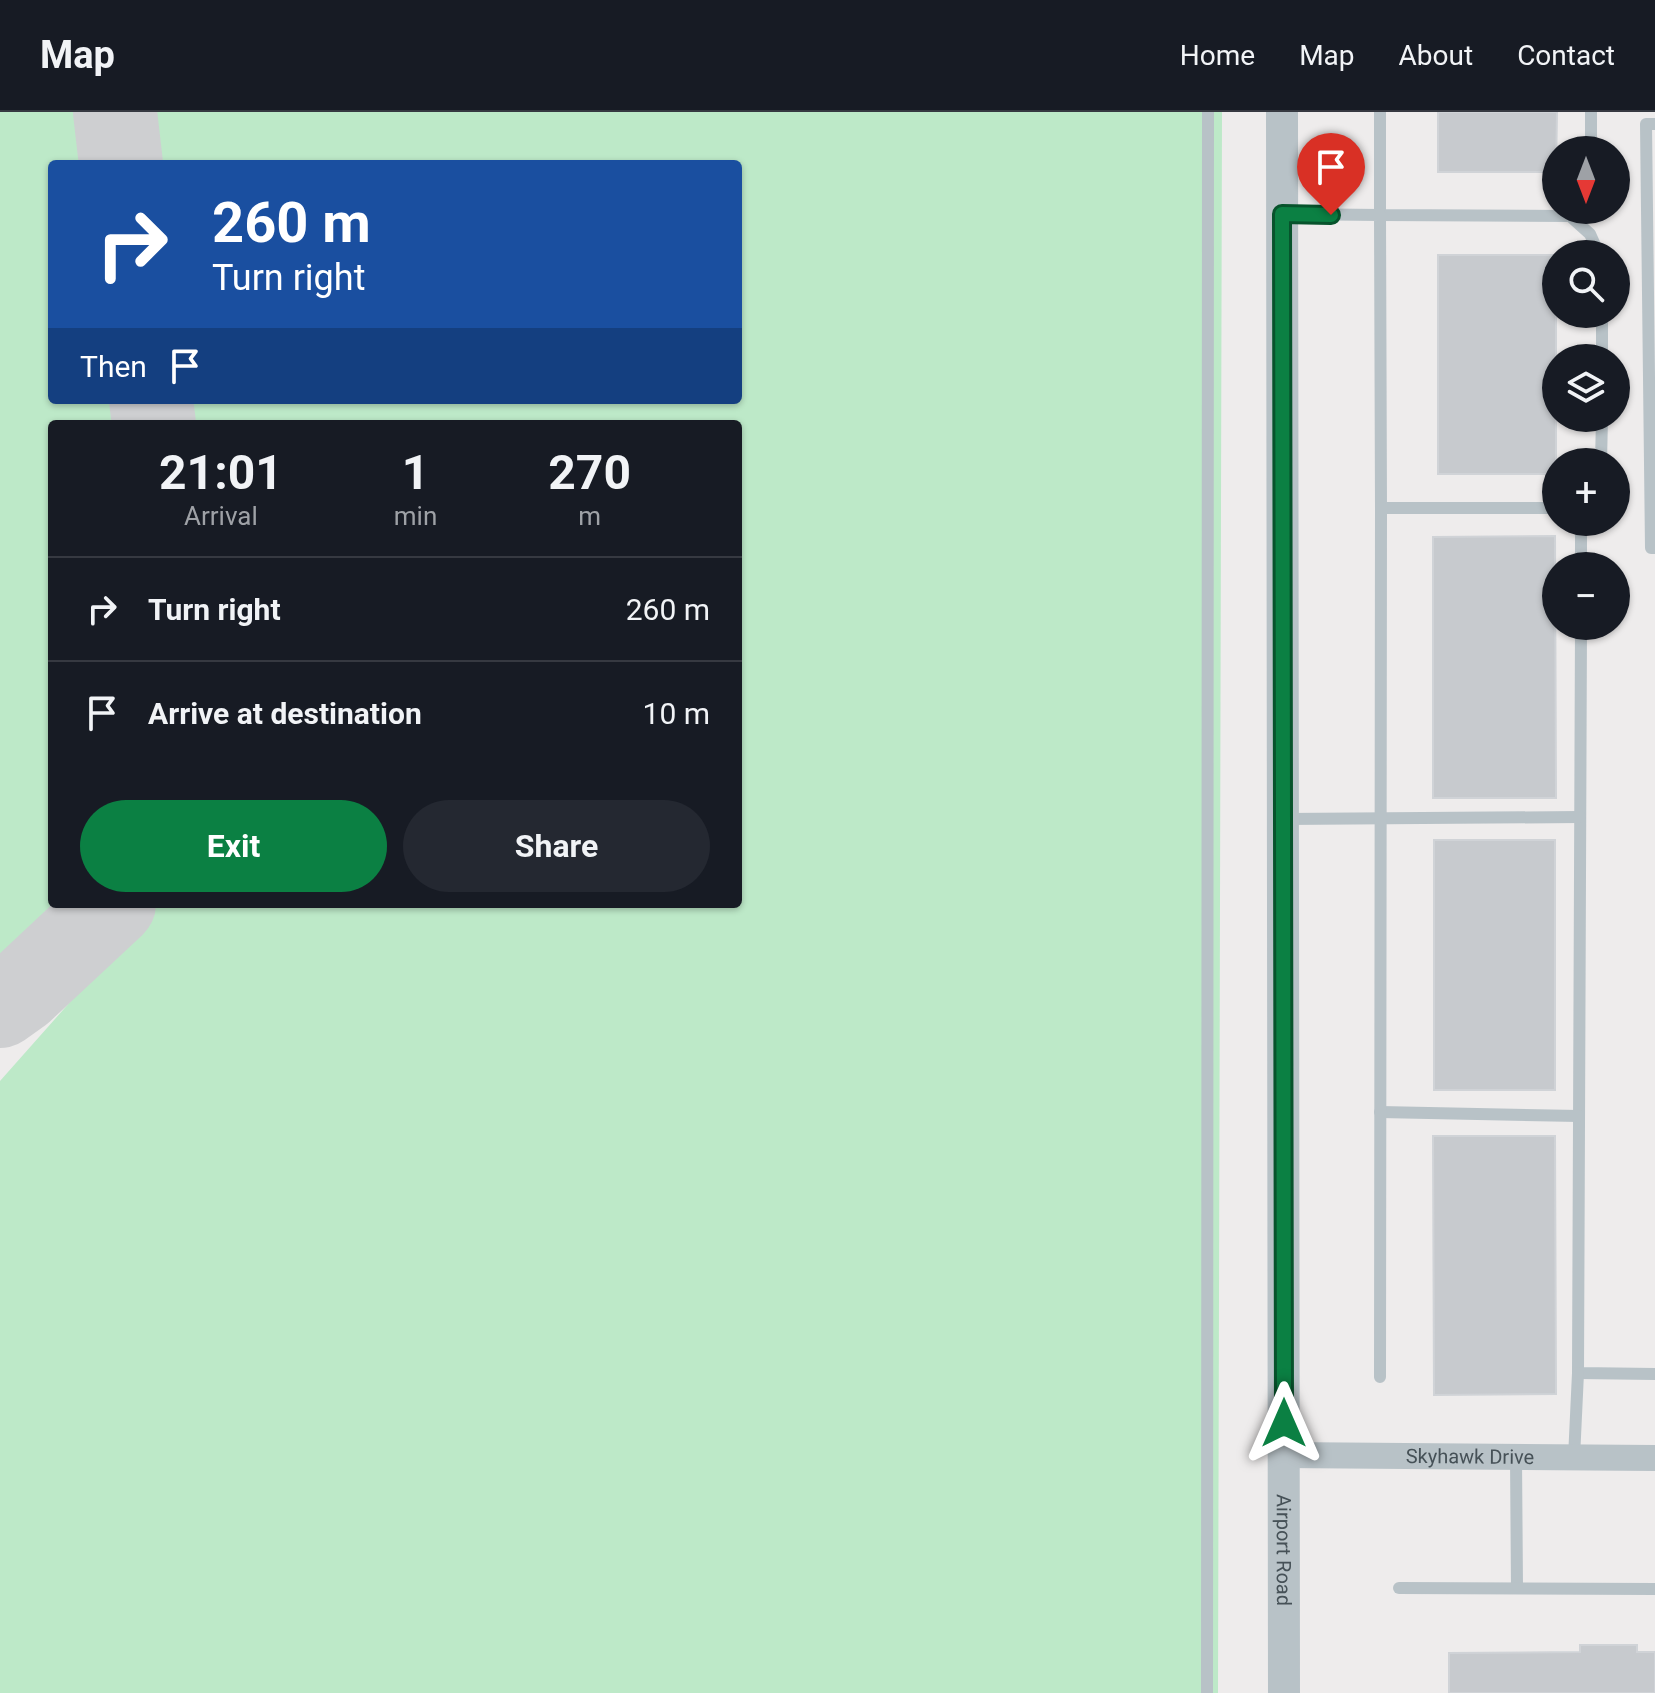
<!DOCTYPE html>
<html lang="en">
<head>
<meta charset="utf-8">
<style>
	:root { --surface:#171b24; --page:#242831; --text:#f1f3f6; --muted:#9ea1a6; --line:#363941; --accent:#0b8043 }
	body { margin:0; font-family:Roboto,sans-serif; background:var(--page); color:var(--text); height:100vh; display:flex; flex-direction:column; font-size:30px; white-space:nowrap }
	* { box-sizing:border-box; margin:0 }
	p { font-size:26px; color:var(--muted) }
	.icon { flex:none; width:44px; height:44px; fill:none; stroke:currentColor; stroke-width:2; stroke-linecap:round; stroke-linejoin:round }
	.map { position:relative; flex:1; overflow:hidden }
	.panel { position:absolute; left:48px; top:308px; width:694px; height:488px; display:flex; flex-direction:column; background:var(--surface); border-radius:8px; box-shadow:0 2px 6px #0004 }
	.panel>* { flex:none }
	.hud { position:absolute; left:48px; top:48px; width:694px; height:244px; border-radius:8px; box-shadow:0 2px 6px #0004; background:#1a4fa0; color:#fff; overflow:hidden }
	.needle { width:52px; rotate:180deg }
	.tools { position:absolute; left:1542px; top:24px; display:grid; gap:16px }
	.tools a { display:grid; place-items:center; width:88px; height:88px; border-radius:50%; background:var(--surface); box-shadow:0 2px 6px #0004; font-size:40px }
	.pin { position:absolute; display:grid; place-items:center; width:68px; height:68px; color:#fff; margin:-82px -34px; border-radius:50% 50% 50% 0; rotate:-45deg; box-shadow:0 0 8px #0007 }
	.pin .icon { rotate:45deg }
	.me { position:absolute; width:88px; margin:-44px; rotate:0deg; stroke-linejoin:round; filter:drop-shadow(0 0 6px #0008) }
	.turn { display:flex; align-items:center; gap:28px; height:168px; padding:0 32px; font-size:36px }
	.turn .icon { width:104px; height:104px; stroke-width:2.5 }
	.turn b { display:block; font-size:56px; line-height:68px }
	.then { display:flex; align-items:center; height:76px; padding:0 32px; background:#0003; gap:16px; font-size:30px }
	.eta { display:flex; justify-content:space-evenly; align-items:center; height:136px; text-align:center }
	.eta b { font-size:48px; font-weight:700; line-height:56px }
	.button { display:flex; gap:16px; margin-top:auto; padding:16px 32px }
	.button a { flex:1; height:92px; border-radius:48px; background:var(--accent); color:#fff; font-size:32px; font-weight:700; line-height:92px; text-align:center }
	.button a+a { background:var(--page); color:var(--text) }
	ul { padding:0; list-style:none }
	li { display:flex; align-items:center; gap:24px; height:104px; padding:0 32px; border-top:2px solid var(--line) }
	li div { flex:1 }
	li b { display:block; font-size:30px }
	li em { font-style:normal }
	header { display:flex; align-items:center; gap:48px; box-sizing:border-box; height:112px; padding:0 40px; background:var(--surface); border-bottom:2px solid var(--line) }
	header strong { font-size:38px }
	nav { display:flex; gap:44px; margin-inline-start:auto; font-size:28px }
	.map>svg:first-child { display:block }
	.green { fill:#bde9c8 }
	.lines { fill:none; stroke-linecap:round; stroke-linejoin:round }
	.taxiway { stroke:#cecfd1; stroke-width:84 }
	.building { fill:#c7cace; stroke:#d0d3d7; stroke-width:2 }
	.service { stroke:#b8c2c7; stroke-width:12 }
	.minor { stroke:#b8c2c7; stroke-width:26 }
	.tertiary { stroke:#b8c2c7; stroke-width:32 }
	.route-casing { stroke:#07532c; stroke-width:20 }
	.route { stroke:#0b8043; stroke-width:14 }
	.labels { text-anchor:middle; dominant-baseline:central; stroke-width:6; stroke-linejoin:round; paint-order:stroke }
	.street-label { font-size:20px; fill:#465157; stroke:#fff }
</style>
</head>
<body>
<header>
<strong>Map</strong>
<nav><a>Home</a><a>Map</a><a>About</a><a>Contact</a></nav>
</header>
<div class="map">
<svg width="1655" height="1581" viewBox="0 0 1655 1581">
	<rect width="100%" height="100%" fill="#eeecec"/>
	<g class="green">
		<polygon points="0,0 78,0 84,52 52,52 52,288 115,288 118,312 52,312 52,792 63,792 0,856"/>
		<polygon points="150,0 1222,0 1218,1581 0,1581 0,969 157,792 738,792 738,312 190,312 186,288 738,288 738,52 156,52"/>
	</g>
	<g class="lines">
		<g class="taxiway">
			<polyline points="115,0 121,52"/>
			<polyline points="151,288 154,312"/>
			<polyline points="0,894 21,879 114,792"/>
		</g>
	</g>
	<g class="building">
		<polygon points="1438,0 1557,0 1556,60 1438,60"/>
		<rect x="1438" y="143" width="118" height="219"/>
		<polygon points="1555,424 1556,686 1433,686 1433,425"/>
		<rect x="1434" y="728" width="121" height="250"/>
		<polygon points="1433,1024 1555,1024 1556,1282 1434,1283"/>
		<polygon points="1580,1533 1637,1533 1637,1540 1655,1540 1655,1581 1449,1581 1449,1541 1580,1540"/>
	</g>
	<g class="lines">
		<g class="service">
			<polyline points="1380,0 1380,103 1570,104 1590,122 1599,142"/>
			<polyline points="1591,0 1591,38"/>
			<polyline points="1655,12 1646,12 1651,436 1655,436"/>
			<polyline points="1283,102 1380,103 1381,396 1556,396"/>
			<polyline points="1602,202 1602,246"/>
			<polyline points="1601,350 1602,306"/>
			<polyline points="1581,454 1581,410"/>
			<polyline points="1581,514 1578,1261 1655,1262"/>
			<polyline points="1284,707 1580,705"/>
			<polyline points="1380,1000 1579,1004"/>
			<polyline points="1380,1265 1381,396"/>
			<polyline points="1516,1345 1517,1476"/>
			<polyline points="1574,1346 1578,1261"/>
			<polyline points="1399,1476 1655,1477"/>
			<polyline points="1207,1581 1208,0"/>
		</g>
		<path class="minor" id="s1" d="M1284,1343L1655,1346"/>
		<path class="tertiary" id="s2" d="M1282,0L1284,1581"/>
	</g>
	<g class="lines">
		<defs>
			<polyline id="route" points="1284,1311 1282,102 1331,103"/>
		</defs>
		<use href="#route" class="route-casing"/>
		<use href="#route" class="route"/>
	</g>
	<g class="labels">
		<g class="street-label">
			<text stroke="none"><textPath href="#s1" startOffset="186">Skyhawk Drive</textPath></text>
			<text stroke="none"><textPath href="#s2" startOffset="1438">Airport Road</textPath></text>
		</g>
	</g>
</svg>
<div class="tools">
<a><svg class="needle" viewBox="-14 -14 28 28"><path d="M0-13l5 13h-10z" fill="#e53935"/><path d="M0 13l5-13h-10z" fill="#9ea1a6"/></svg></a>
<a><svg class="icon" aria-label="search" viewBox="0 0 24 24"><circle cx="10" cy="10" r="6"/><path d="M15 15l6 6"/></svg></a>
<a><svg class="icon" aria-label="layers" viewBox="0 0 24 24"><path d="M12 4l9 5-9 5-9-5zM3 14l9 5 9-5"/></svg></a>
<a>+</a>
<a>−</a>
</div>
<div class="pin" style="left:1331px;top:103px;background:#d93025"><svg class="icon" aria-label="arrive" viewBox="0 0 24 24"><path d="M6 21V4h12l-3 4 3 4H6"/></svg></div>
<svg class="me" style="left:1284px;top:1311px" viewBox="-20 -20 40 40"><path d="M0-17L14 15 0 8-14 15z" fill="#0b8043" stroke="#fff" stroke-width="4"/></svg>
<div class="hud">
<div class="turn"><svg class="icon" aria-label="right" viewBox="0 0 24 24"><path d="M7 20v-9h11M14 6l5 5-5 5"/></svg><div><b>260 m</b>Turn right</div></div>
<div class="then">Then<svg class="icon" aria-label="arrive" viewBox="0 0 24 24"><path d="M6 21V4h12l-3 4 3 4H6"/></svg></div>
</div>
<section class="panel">
<div class="eta">
<div><b>21:01</b><p>Arrival</p></div>
<div><b>1</b><p>min</p></div>
<div><b>270</b><p>m</p></div>
</div>
<ul>
<li><svg class="icon" aria-label="right" viewBox="0 0 24 24"><path d="M7 20v-9h11M14 6l5 5-5 5"/></svg><div><b>Turn right</b></div><em>260 m</em></li>
<li><svg class="icon" aria-label="arrive" viewBox="0 0 24 24"><path d="M6 21V4h12l-3 4 3 4H6"/></svg><div><b>Arrive at destination</b></div><em>10 m</em></li>
</ul>
<div class="button"><a>Exit</a><a>Share</a></div>
</section>
</div>
</body>
</html>
